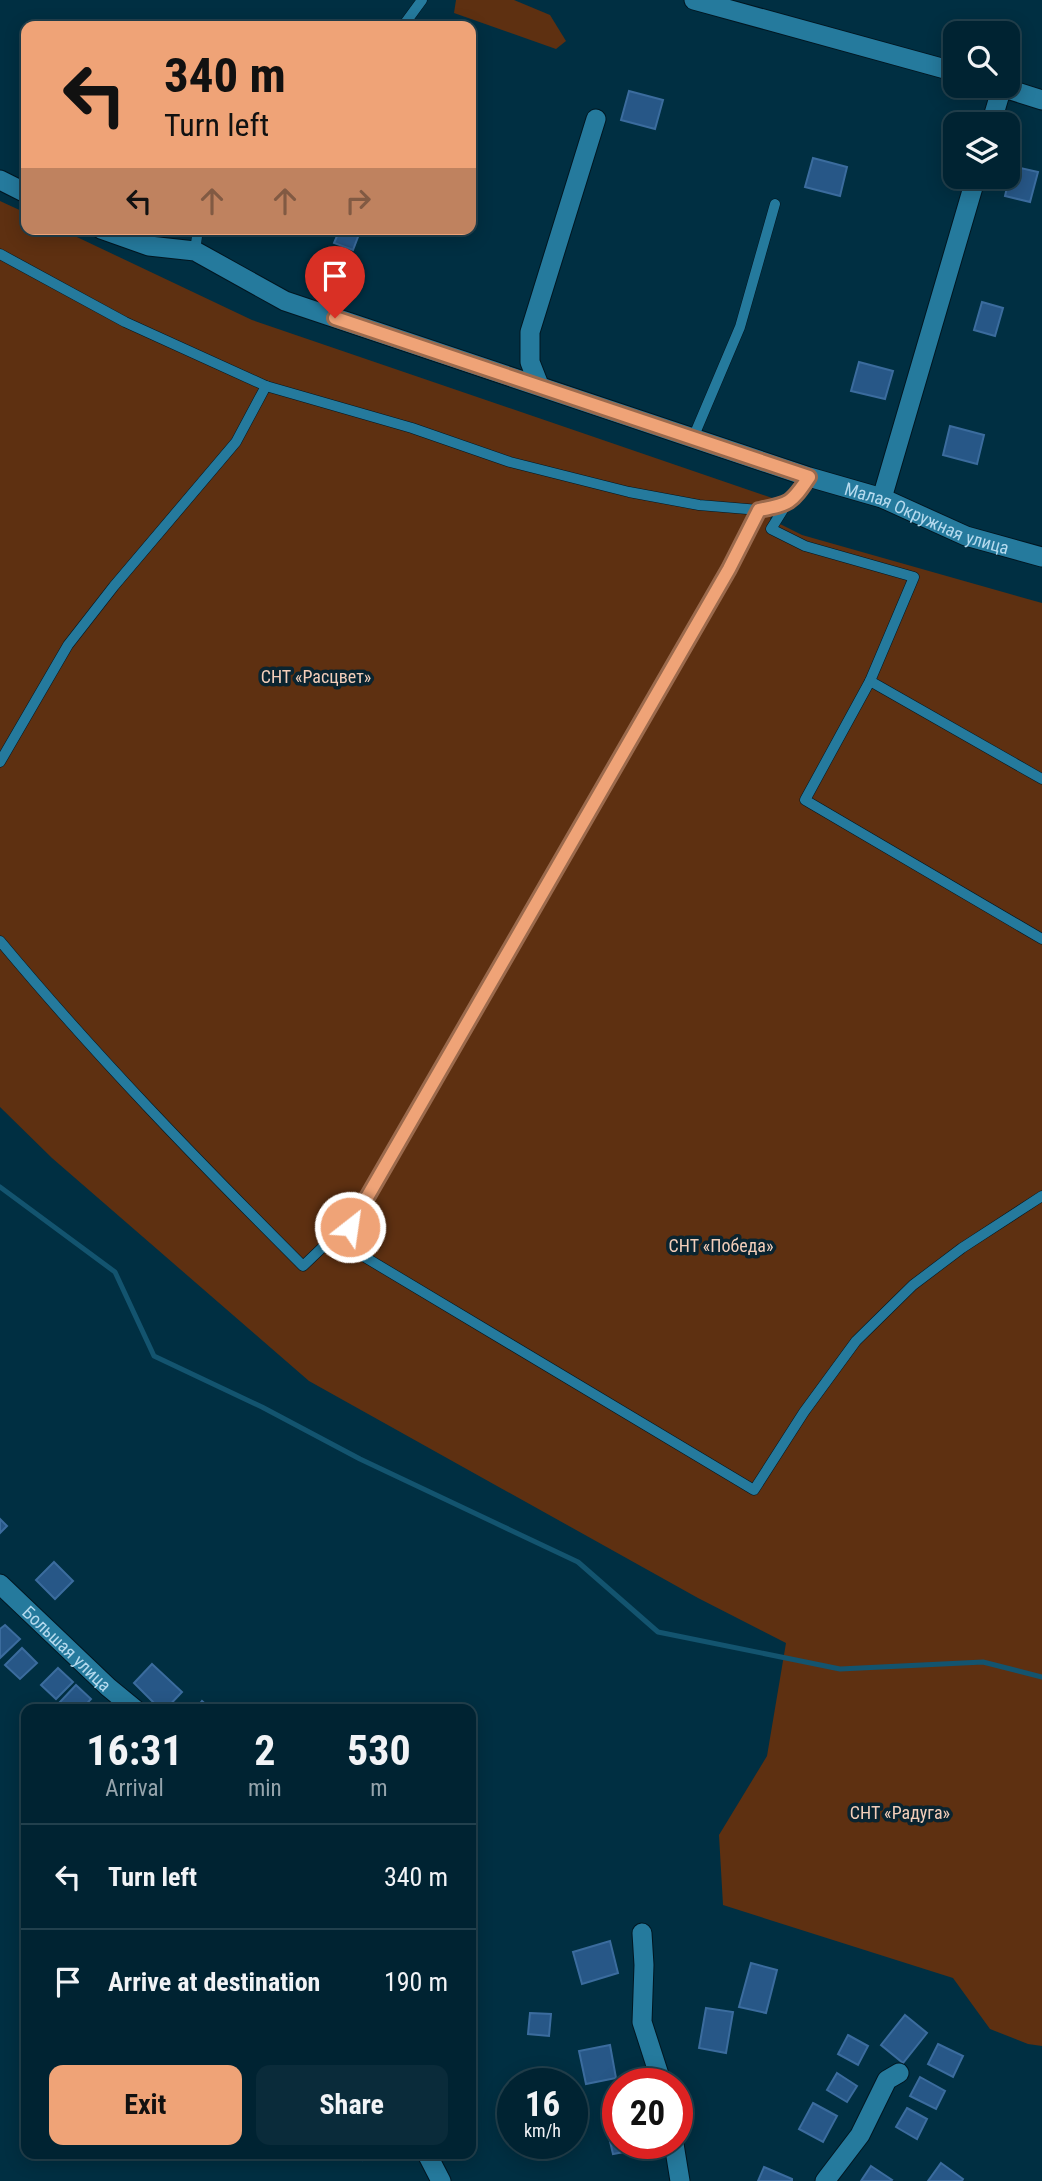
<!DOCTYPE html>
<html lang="en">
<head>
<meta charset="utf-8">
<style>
	:root { --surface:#002332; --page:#0a2b3a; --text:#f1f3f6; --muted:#95a4ac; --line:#22404d; --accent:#efa377 }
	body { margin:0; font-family:"Roboto Condensed",sans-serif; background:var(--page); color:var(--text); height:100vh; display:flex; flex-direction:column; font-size:26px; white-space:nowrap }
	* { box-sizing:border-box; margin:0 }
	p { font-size:23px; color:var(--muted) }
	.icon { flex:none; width:38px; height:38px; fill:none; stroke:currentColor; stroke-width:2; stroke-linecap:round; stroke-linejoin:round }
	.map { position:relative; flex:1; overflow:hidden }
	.drawer { position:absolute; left:21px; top:1704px; width:455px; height:455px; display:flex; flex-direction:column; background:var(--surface); border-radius:14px; box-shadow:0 4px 18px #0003,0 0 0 2px var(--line) }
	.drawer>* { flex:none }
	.banner { position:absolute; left:21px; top:21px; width:455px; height:214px; border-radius:14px; box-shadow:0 4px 18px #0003,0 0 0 2px var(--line); background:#efa377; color:#111; overflow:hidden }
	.buttons { position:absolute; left:943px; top:21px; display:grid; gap:14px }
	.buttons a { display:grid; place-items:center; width:77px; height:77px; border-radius:14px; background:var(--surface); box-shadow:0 4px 18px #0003,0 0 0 2px var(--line); font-size:35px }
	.speed { position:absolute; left:497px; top:2068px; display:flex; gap:14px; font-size:35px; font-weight:700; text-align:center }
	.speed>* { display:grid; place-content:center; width:91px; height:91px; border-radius:50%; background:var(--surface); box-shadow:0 4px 18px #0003,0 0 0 2px var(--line); line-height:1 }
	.speed small { font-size:18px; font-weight:400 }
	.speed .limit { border:10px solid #d22; background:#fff; color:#111 }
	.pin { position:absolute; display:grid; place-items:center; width:60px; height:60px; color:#fff; margin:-72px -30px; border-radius:50% 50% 50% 0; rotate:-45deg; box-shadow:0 0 7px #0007 }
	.pin .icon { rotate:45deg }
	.me { position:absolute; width:77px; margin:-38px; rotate:30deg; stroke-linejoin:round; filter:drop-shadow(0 0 5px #0008) }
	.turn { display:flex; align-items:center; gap:24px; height:147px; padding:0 28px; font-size:32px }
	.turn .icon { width:91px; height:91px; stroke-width:2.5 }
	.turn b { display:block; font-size:49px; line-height:60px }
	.lanes { display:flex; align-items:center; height:66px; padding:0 28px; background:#0003; justify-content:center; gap:35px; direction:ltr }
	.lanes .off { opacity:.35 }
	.eta { display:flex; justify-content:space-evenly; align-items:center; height:119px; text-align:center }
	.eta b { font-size:42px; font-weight:700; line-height:49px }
	.primary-button { display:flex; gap:14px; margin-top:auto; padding:14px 28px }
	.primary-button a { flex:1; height:80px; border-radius:14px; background:var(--accent); color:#111; font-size:28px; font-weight:700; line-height:80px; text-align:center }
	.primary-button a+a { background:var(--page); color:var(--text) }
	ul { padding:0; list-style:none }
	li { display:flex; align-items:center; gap:21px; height:105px; padding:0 28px; border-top:2px solid var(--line) }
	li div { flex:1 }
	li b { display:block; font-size:26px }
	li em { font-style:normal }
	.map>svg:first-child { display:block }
	.green { fill:#5e3011 }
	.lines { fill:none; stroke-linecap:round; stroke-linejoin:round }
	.stream { stroke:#13546f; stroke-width:5 }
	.building { fill:#275787; stroke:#3b6c9e; stroke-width:2 }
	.lane-casing { stroke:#001621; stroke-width:11 }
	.street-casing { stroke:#001621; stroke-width:21 }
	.lane { stroke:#257a9d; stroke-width:10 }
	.street { stroke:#257a9d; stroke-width:19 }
	.route-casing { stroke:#9b6a4d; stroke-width:18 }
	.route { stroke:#efa377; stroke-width:12 }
	.labels { text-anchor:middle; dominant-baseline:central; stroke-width:7; stroke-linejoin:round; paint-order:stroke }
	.street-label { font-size:18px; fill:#b5daee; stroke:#0a2430 }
	.park-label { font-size:18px; fill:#f3ceba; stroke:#0a2430 }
</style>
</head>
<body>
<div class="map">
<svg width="1042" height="2181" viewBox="0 0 1042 2181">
	<rect width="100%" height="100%" fill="#002f42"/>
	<g class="green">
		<polygon points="456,0 514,0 550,15 566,41 556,49 454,13"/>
		<polygon points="0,201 26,213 26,229 60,229 252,320 778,500 770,519 802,535 1042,603 1042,2046 1028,2044 990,2029 953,1978 723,1905 719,1835 767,1756 786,1643 698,1598 309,1381 52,1158 0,1107"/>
	</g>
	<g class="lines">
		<polyline class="stream" points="0,1187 115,1272 154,1356 262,1407 360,1459 578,1562 658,1632 840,1669 983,1662 1042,1677"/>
	</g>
	<g class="building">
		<polygon points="629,91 663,100 655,129 621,120"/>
		<polygon points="813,158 847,167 840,196 805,187"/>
		<polygon points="1012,166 1038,172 1030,202 1005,196"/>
		<polygon points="340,229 361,229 353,250 334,243"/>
		<polygon points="982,302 1003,308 995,336 974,330"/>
		<polygon points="859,362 893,371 885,399 851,391"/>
		<polygon points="950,426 984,435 977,464 943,455"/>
		<polygon points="0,1519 7,1526 0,1533"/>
		<polygon points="54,1562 73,1581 55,1599 36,1580"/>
		<polygon points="5,1625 20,1639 0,1658 0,1629"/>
		<polygon points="22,1648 37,1663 20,1679 5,1665"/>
		<polygon points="152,1664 182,1692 165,1710 161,1710 134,1683"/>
		<polygon points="58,1668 73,1682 56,1699 41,1685"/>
		<polygon points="76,1685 91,1699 81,1710 68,1710 60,1702"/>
		<polygon points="202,1701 212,1710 195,1710"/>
		<polygon points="610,1941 618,1973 582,1984 573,1952"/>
		<polygon points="751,1963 777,1970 766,2013 739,2007"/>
		<polygon points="706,2008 733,2012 726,2053 699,2048"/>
		<polygon points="530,2013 551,2014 549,2036 528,2034"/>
		<polygon points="905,2015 927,2033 903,2063 881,2045"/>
		<polygon points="848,2035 868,2046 858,2065 838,2054"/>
		<polygon points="938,2044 963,2056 953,2077 928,2064"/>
		<polygon points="610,2045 616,2078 586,2084 579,2051"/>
		<polygon points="837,2073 857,2086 847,2102 827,2090"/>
		<polygon points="920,2077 945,2091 936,2109 910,2096"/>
		<polygon points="813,2103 837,2116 823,2142 799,2129"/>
		<polygon points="907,2108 927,2119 917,2139 896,2127"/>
		<polygon points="618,2131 618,2144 650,2144 651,2147 613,2154 608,2133"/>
		<polygon points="360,2154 376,2154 363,2160"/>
		<polygon points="941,2163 963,2179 962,2181 928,2181"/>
		<polygon points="871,2166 892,2180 891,2181 861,2181"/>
		<polygon points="764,2167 792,2179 792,2181 758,2181"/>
	</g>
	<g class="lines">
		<defs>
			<g id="lane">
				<polyline points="403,26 422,0"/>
				<polyline points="195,251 198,229"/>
				<polyline points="0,254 125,322 266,386 412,428 510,462 629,492 699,505 759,510 786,505 797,496 809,477"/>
				<polyline points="693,438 740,327 775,204"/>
				<polyline points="786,505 771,529 805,546 914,577 870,681 805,800 1042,939"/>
				<polyline points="870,681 1042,779"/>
				<polyline points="0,762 68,645 114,586 236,442 266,386"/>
				<path d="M0,941C95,1055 198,1161 303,1266L326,1244L350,1227L729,569L759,510"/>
				<polyline points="358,1253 754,1490 804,1412 856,1341 913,1285 962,1248 1042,1196"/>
			</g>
			<g id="street">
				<polyline points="694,0 956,72"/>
				<polyline points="998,86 1042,100"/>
				<polyline points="991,124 1002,87"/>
				<polyline points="0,180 26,193"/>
				<path id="s1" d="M101,229L149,246L195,251L285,301L809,477L882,498L966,536L1042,557"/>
				<polyline points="539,385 530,362 530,332 596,119"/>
				<polyline points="882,498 976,177"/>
				<path id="s2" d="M0,1584L108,1687L136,1710"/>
				<polyline points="642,1933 644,1965 642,2022 662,2084"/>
				<polyline points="674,2144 680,2181"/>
				<polyline points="427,2154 441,2181"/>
				<polyline points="825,2181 860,2135 887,2080 899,2073"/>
			</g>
		</defs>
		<use href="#lane" class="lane-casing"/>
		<use href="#street" class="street-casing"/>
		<use href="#lane" class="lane"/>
		<use href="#street" class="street"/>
	</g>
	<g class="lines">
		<defs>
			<path id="route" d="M335,318L809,477C791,504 789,504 759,510L729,569L350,1227"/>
		</defs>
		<use href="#route" class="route-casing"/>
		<use href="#route" class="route"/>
	</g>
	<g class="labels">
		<g class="street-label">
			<text stroke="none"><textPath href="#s1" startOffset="878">Малая Окружная улица</textPath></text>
			<text stroke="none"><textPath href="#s2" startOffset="93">Большая улица</textPath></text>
		</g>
		<g class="park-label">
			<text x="316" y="676">СНТ «Расцвет»</text>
			<text x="721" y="1245">СНТ «Победа»</text>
			<text x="900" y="1812">СНТ «Радуга»</text>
		</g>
	</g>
</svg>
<div class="buttons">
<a><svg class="icon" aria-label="search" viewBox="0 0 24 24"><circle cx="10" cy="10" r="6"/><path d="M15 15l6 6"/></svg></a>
<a><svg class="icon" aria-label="layers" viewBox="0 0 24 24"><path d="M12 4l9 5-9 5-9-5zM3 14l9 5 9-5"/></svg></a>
</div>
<div class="speed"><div>16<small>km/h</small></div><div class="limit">20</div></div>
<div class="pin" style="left:335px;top:318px;background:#d93025"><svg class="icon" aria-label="arrive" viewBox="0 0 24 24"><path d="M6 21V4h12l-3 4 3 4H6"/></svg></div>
<svg class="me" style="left:350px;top:1227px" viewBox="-20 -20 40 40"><circle r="17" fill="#efa377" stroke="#fff" stroke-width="3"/><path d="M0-11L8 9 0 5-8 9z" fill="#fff"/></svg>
<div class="banner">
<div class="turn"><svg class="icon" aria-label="left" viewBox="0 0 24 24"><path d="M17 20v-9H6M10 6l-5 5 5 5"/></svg><div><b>340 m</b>Turn left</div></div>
<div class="lanes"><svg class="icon" aria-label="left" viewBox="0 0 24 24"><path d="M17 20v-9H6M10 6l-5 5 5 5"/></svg><svg class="icon off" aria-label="ahead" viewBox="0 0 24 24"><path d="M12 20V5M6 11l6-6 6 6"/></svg><svg class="icon off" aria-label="ahead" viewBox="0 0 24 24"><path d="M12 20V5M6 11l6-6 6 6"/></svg><svg class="icon off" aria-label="right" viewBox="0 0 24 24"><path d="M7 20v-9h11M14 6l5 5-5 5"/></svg></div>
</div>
<section class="drawer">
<div class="eta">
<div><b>16:31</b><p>Arrival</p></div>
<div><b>2</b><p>min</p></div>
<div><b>530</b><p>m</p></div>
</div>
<ul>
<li><svg class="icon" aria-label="left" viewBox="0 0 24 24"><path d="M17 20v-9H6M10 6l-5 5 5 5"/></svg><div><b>Turn left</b></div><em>340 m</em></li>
<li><svg class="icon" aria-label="arrive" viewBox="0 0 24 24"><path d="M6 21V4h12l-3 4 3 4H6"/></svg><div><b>Arrive at destination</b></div><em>190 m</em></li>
</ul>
<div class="primary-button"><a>Exit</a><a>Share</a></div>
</section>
</div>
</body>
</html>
